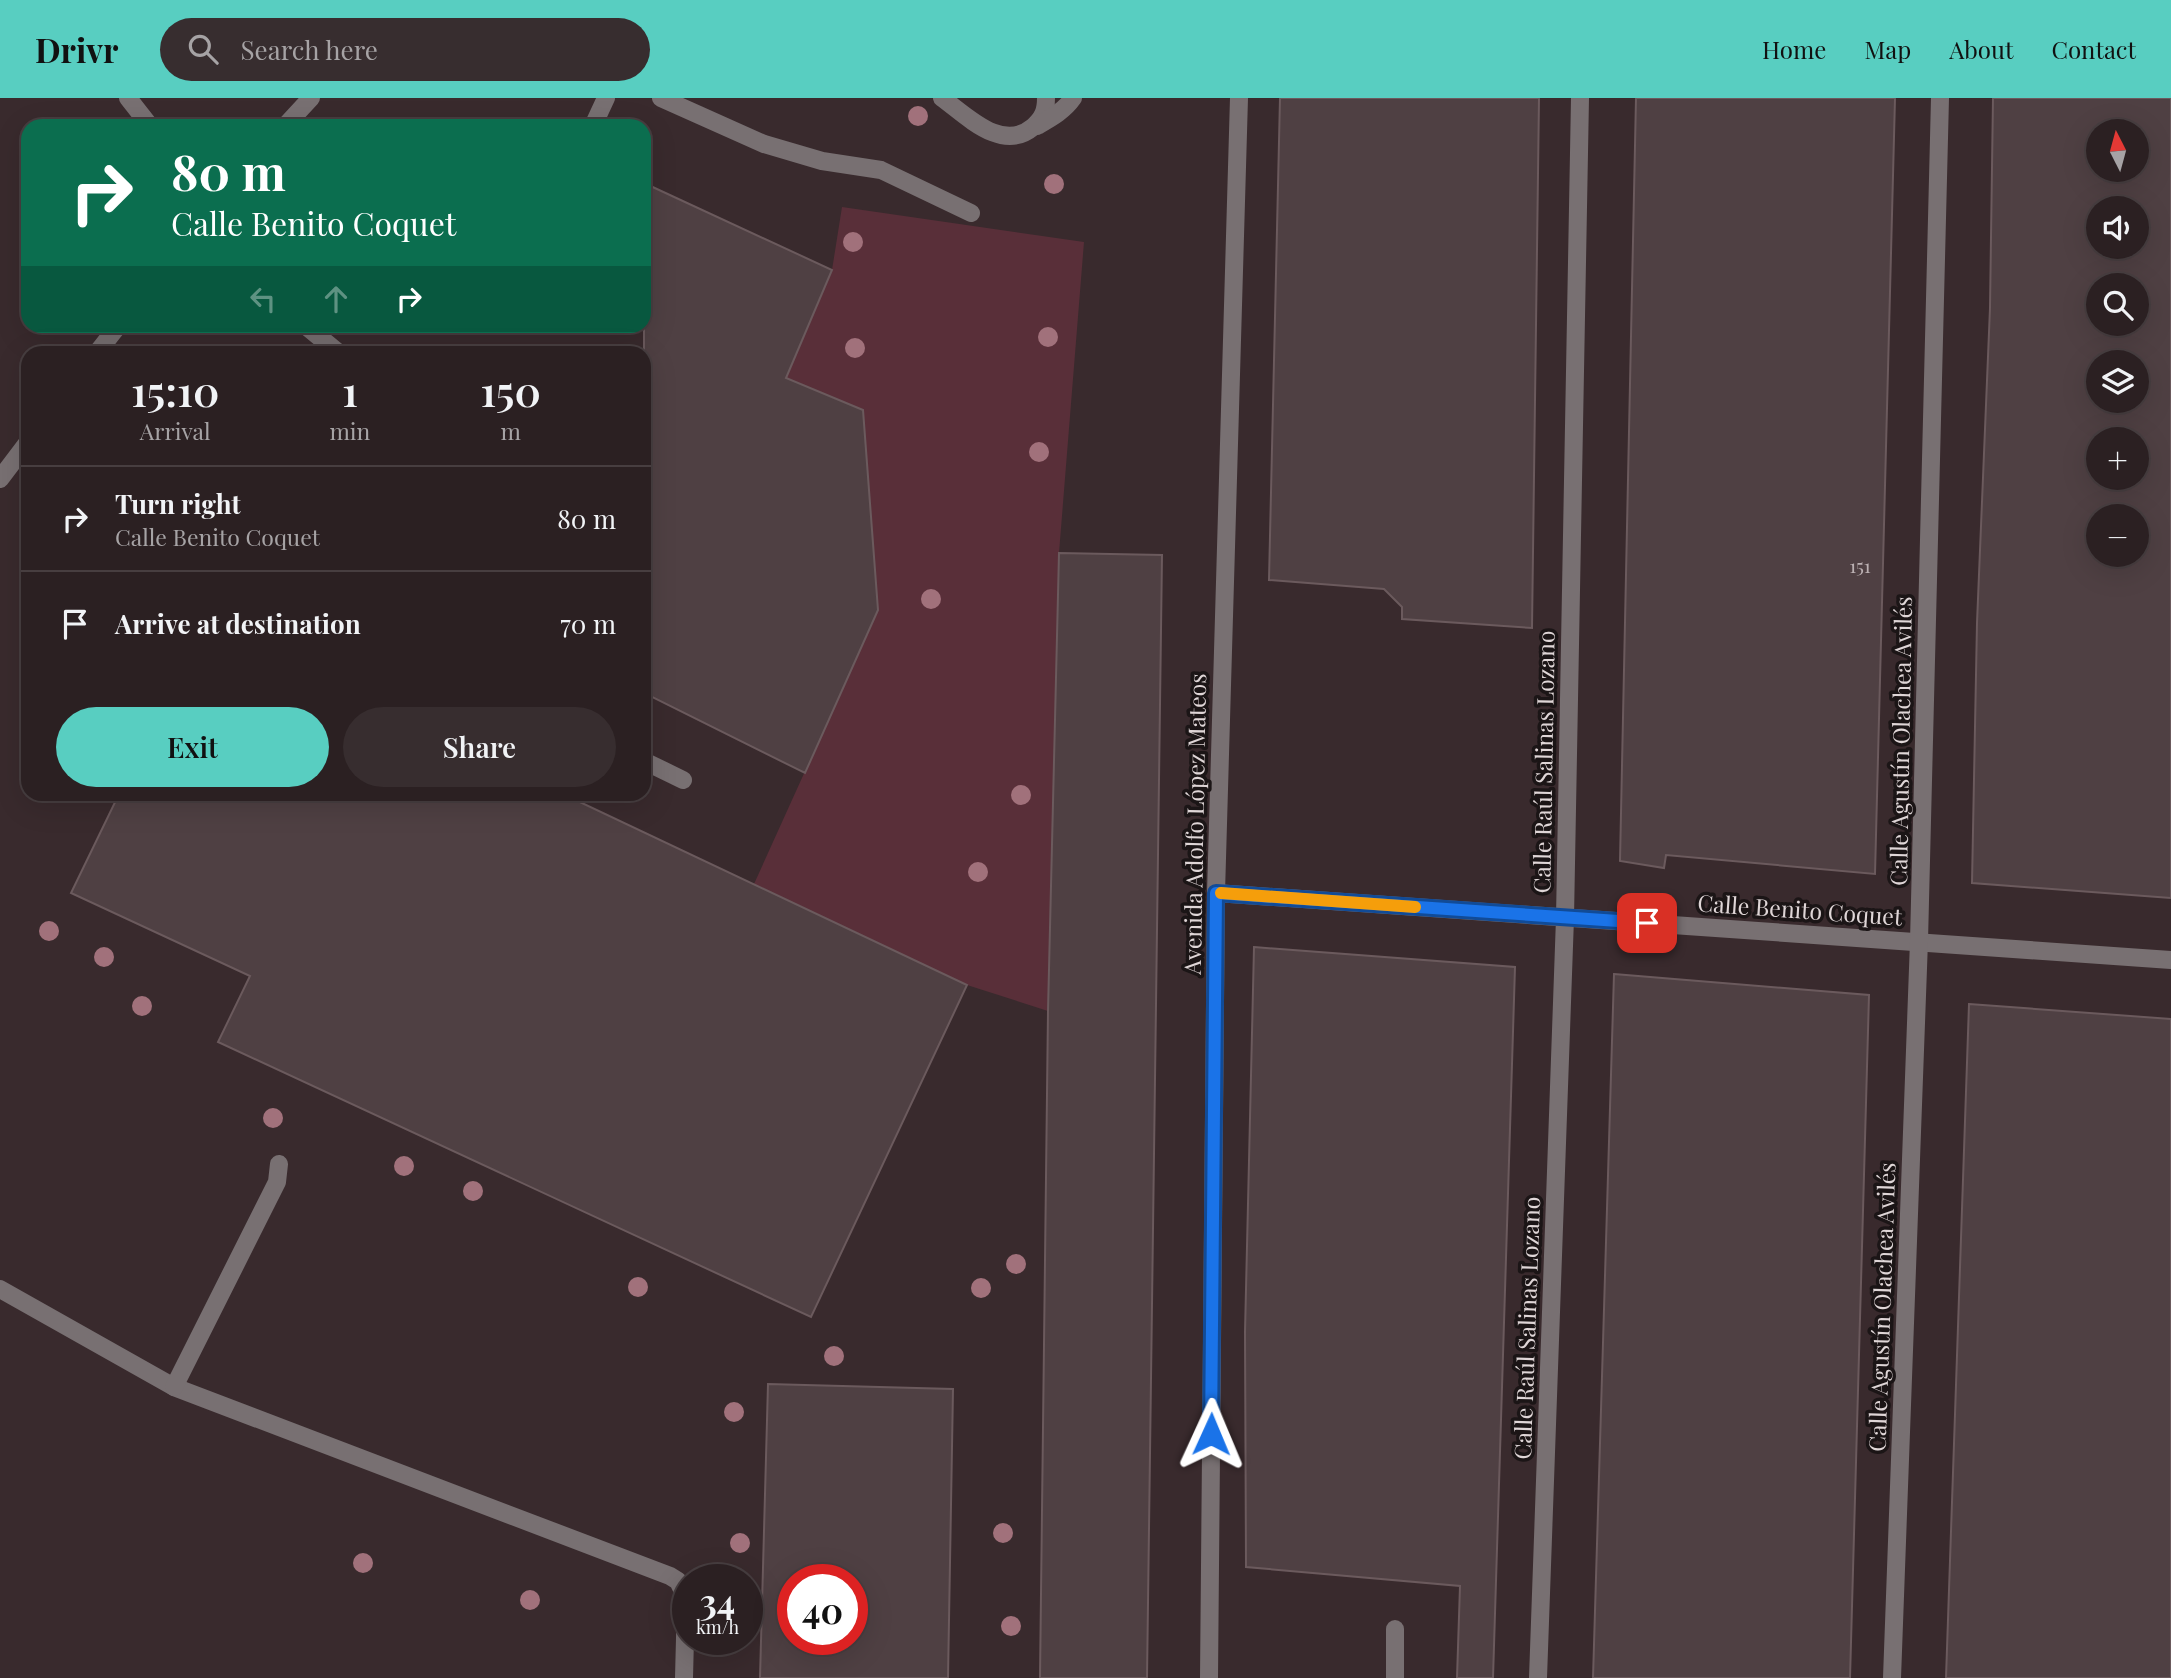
<!DOCTYPE html>
<html lang="en">
<head>
<meta charset="utf-8">
<style>
	:root { --surface:#2b2022; --page:#372d2f; --text:#f1f3f6; --muted:#a6a3a5; --line:#473e40; --accent:#58cec1 }
	body { margin:0; font-family:"Playfair Display",serif; background:var(--page); color:var(--text); height:100vh; display:flex; flex-direction:column; font-size:26px; white-space:nowrap }
	* { box-sizing:border-box; margin:0 }
	p { font-size:23px; color:var(--muted) }
	.icon { flex:none; width:38px; height:38px; fill:none; stroke:currentColor; stroke-width:2; stroke-linecap:round; stroke-linejoin:round }
	.map { position:relative; flex:1; overflow:hidden }
	.side { position:absolute; left:21px; top:248px; width:630px; height:455px; display:flex; flex-direction:column; background:var(--surface); border-radius:21px; box-shadow:0 7px 28px #0002,0 0 0 2px var(--line) }
	.side>* { flex:none }
	.top-card { position:absolute; left:21px; top:21px; width:630px; height:214px; border-radius:21px; box-shadow:0 7px 28px #0002,0 0 0 2px var(--line); background:#0b6e4f; color:#fff; overflow:hidden }
	.needle { width:46px; rotate:354deg }
	.fabs { position:absolute; left:2086px; top:21px; display:grid; gap:14px }
	.fabs a { display:grid; place-items:center; width:63px; height:63px; border-radius:50%; background:var(--surface); box-shadow:0 7px 28px #0002,0 0 0 2px var(--line); font-size:35px }
	.speed { position:absolute; left:672px; top:1466px; display:flex; gap:14px; font-size:35px; font-weight:700; text-align:center }
	.speed>* { display:grid; place-content:center; width:91px; height:91px; border-radius:50%; background:var(--surface); box-shadow:0 7px 28px #0002,0 0 0 2px var(--line); line-height:1 }
	.speed small { font-size:18px; font-weight:400 }
	.speed .limit { border:10px solid #d22; background:#fff; color:#111 }
	.pin { position:absolute; display:grid; place-items:center; width:60px; height:60px; color:#fff; margin:-30px; border-radius:14px; box-shadow:0 4px 10px #0006 }
	.me { position:absolute; width:77px; margin:-38px; rotate:1deg; stroke-linejoin:round; filter:drop-shadow(0 0 5px #0008) }
	.turn { display:flex; align-items:center; gap:24px; height:147px; padding:0 35px; font-size:32px }
	.turn .icon { width:91px; height:91px; stroke-width:2.5 }
	.turn b { display:block; font-size:49px; line-height:60px }
	.lanes { display:flex; align-items:center; height:66px; padding:0 35px; background:#0003; justify-content:center; gap:35px; direction:ltr }
	.lanes .off { opacity:.35 }
	.eta { display:flex; justify-content:space-evenly; align-items:center; height:119px; text-align:center }
	.eta b { font-size:42px; font-weight:600; line-height:49px }
	.action { display:flex; gap:14px; margin-top:auto; padding:14px 35px }
	.action a { flex:1; height:80px; border-radius:42px; background:var(--accent); color:#111; font-size:28px; font-weight:600; line-height:80px; text-align:center }
	.action a+a { background:var(--page); color:var(--text) }
	ul { padding:0; list-style:none }
	li { display:flex; align-items:center; gap:21px; height:105px; padding:0 35px; border-top:2px solid var(--line) }
	li div { flex:1 }
	li b { display:block; font-size:26px }
	li em { font-style:normal }
	header { display:flex; align-items:center; gap:42px; box-sizing:border-box; height:98px; padding:0 35px; background:var(--accent); color:#111 }
	header strong { font-size:33px }
	nav { display:flex; gap:38px; margin-inline-start:auto; font-size:24px }
	.search { width:490px; height:63px; background:var(--page); display:flex; align-items:center; gap:18px; box-sizing:border-box; padding:0 24px; border-radius:38px; color:var(--muted); font-size:26px }
	.map>svg:first-child { display:block }
	.green { fill:#592f39 }
	.building { fill:#4f4043; stroke:#6b5a5d; stroke-width:2; fill-rule:evenodd }
	.lines { fill:none; stroke-linecap:round; stroke-linejoin:round }
	.minor { stroke:#787072; stroke-width:18 }
	.tree { fill:#a1717b }
	.route-casing { stroke:#114b97; stroke-width:18 }
	.route { stroke:#1a73e8; stroke-width:12 }
	.slow { stroke:#f59e0b; stroke-width:12 }
	.labels { text-anchor:middle; dominant-baseline:central; stroke-width:7; stroke-linejoin:round; paint-order:stroke }
	.number-label { font-size:19px; fill:#bbb0b2 }
	.street-label { font-size:23px; fill:#dfd6d7; stroke:#1b1516 }
</style>
</head>
<body>
<header>
<strong>Drivr</strong>
<div class="search"><svg class="icon" aria-label="search" viewBox="0 0 24 24"><circle cx="10" cy="10" r="6"/><path d="M15 15l6 6"/></svg>Search here</div>
<nav><a>Home</a><a>Map</a><a>About</a><a>Contact</a></nav>
</header>
<div class="map">
<svg width="2171" height="1580" viewBox="0 0 2171 1580">
	<rect width="100%" height="100%" fill="#392a2d"/>
	<polygon class="green" points="842,109 1084,144 1059,455 1048,913 967,887 754,786 873,523 877,503 863,313 786,280 832,172"/>
	<g class="building">
		<polygon points="1280,0 1539,0 1532,530 1402,521 1402,509 1384,491 1269,482"/>
		<polygon points="1636,0 1895,0 1875,776 1666,757 1664,770 1620,763"/>
		<path d="M1993,0H2171V800L1972,785L1977,525L1990,210ZM2098,33H2137V72H2098ZM2098,110H2137V149H2098ZM2098,187H2137V226H2098ZM2098,264H2137V303H2098ZM2098,341H2137V380H2098ZM2098,418H2137V457H2098Z"/>
		<polygon points="644,85 832,172 786,280 863,312 878,512 805,675 644,595"/>
		<polygon points="1059,455 1162,457 1147,1580 1040,1580 1048,913"/>
		<polygon points="119,696 563,696 967,887 811,1219 218,944 250,878 71,795"/>
		<polygon points="1254,849 1515,869 1493,1580 1457,1580 1460,1488 1246,1469 1245,1234"/>
		<polygon points="1614,876 1869,897 1850,1580 1593,1580"/>
		<polygon points="1969,906 2171,921 2171,1580 1946,1580"/>
		<path d="M768,1286L953,1291L948,1580H760ZM793,1482H852V1542H793Z"/>
	</g>
	<g class="lines">
		<g class="minor">
			<polyline points="128,0 150,28"/>
			<polyline points="661,0 764,46 822,63 881,72 971,115"/>
			<path d="M942,0C967,18 1002,55 1033,29C1043,20 1046,13 1046,0"/>
			<polyline points="285,28 311,0"/>
			<polyline points="593,28 606,0"/>
			<path d="M1037,28C1051,20 1064,13 1073,0"/>
			<polyline points="306,228 340,256"/>
			<polyline points="96,256 118,228"/>
			<polyline points="0,381 28,344"/>
			<polyline points="644,663 683,682"/>
			<polyline points="1216,795 2171,862"/>
			<polyline points="0,1191 174,1289 670,1478 678,1483 686,1500 684,1580"/>
			<polyline points="174,1289 277,1084 279,1066"/>
			<polyline points="1209,1580 1216,795 1239,0"/>
			<polyline points="1395,1580 1395,1531"/>
			<polyline points="1538,1580 1565,820 1580,0"/>
			<polyline points="1892,1580 1919,843 1940,0"/>
		</g>
	</g>
	<g class="tree">
		<circle cx="918" cy="18" r="10"/>
		<circle cx="1054" cy="86" r="10"/>
		<circle cx="853" cy="144" r="10"/>
		<circle cx="1048" cy="239" r="10"/>
		<circle cx="855" cy="250" r="10"/>
		<circle cx="1039" cy="354" r="10"/>
		<circle cx="931" cy="501" r="10"/>
		<circle cx="1021" cy="697" r="10"/>
		<circle cx="978" cy="774" r="10"/>
		<circle cx="49" cy="833" r="10"/>
		<circle cx="104" cy="859" r="10"/>
		<circle cx="142" cy="908" r="10"/>
		<circle cx="273" cy="1020" r="10"/>
		<circle cx="404" cy="1068" r="10"/>
		<circle cx="473" cy="1093" r="10"/>
		<circle cx="1016" cy="1166" r="10"/>
		<circle cx="638" cy="1189" r="10"/>
		<circle cx="981" cy="1190" r="10"/>
		<circle cx="834" cy="1258" r="10"/>
		<circle cx="734" cy="1314" r="10"/>
		<circle cx="1003" cy="1435" r="10"/>
		<circle cx="740" cy="1445" r="10"/>
		<circle cx="363" cy="1465" r="10"/>
		<circle cx="530" cy="1502" r="10"/>
		<circle cx="1011" cy="1528" r="10"/>
	</g>
	<g class="lines">
		<defs>
			<polyline id="route" points="1211,1336 1216,795 1647,825"/>
		</defs>
		<use href="#route" class="route-casing"/>
		<use href="#route" class="route"/>
		<polyline class="slow" points="1221,795 1415,809"/>
	</g>
	<g class="labels">
		<g class="number-label">
			<text x="1860" y="467">151</text>
		</g>
		<g class="street-label">
			<text transform="translate(1900 643) rotate(-89)">Calle Agustín Olachea Avilés</text>
			<text transform="translate(1543 664) rotate(-89)">Calle Raúl Salinas Lozano</text>
			<text transform="translate(1194 726) rotate(-89)">Avenida Adolfo López Mateos</text>
			<text transform="translate(1800 811) rotate(4)">Calle Benito Coquet</text>
			<text transform="translate(1881 1209) rotate(-88)">Calle Agustín Olachea Avilés</text>
			<text transform="translate(1526 1230) rotate(-88)">Calle Raúl Salinas Lozano</text>
		</g>
	</g>
</svg>
<div class="fabs">
<a><svg class="needle" viewBox="-14 -14 28 28"><path d="M0-13l5 13h-10z" fill="#e53935"/><path d="M0 13l5-13h-10z" fill="#a6a3a5"/></svg></a>
<a><svg class="icon" aria-label="sound" viewBox="0 0 24 24"><path d="M4 9h4l5-4v14l-5-4H4zM17 9q2 3 0 6"/></svg></a>
<a><svg class="icon" aria-label="search" viewBox="0 0 24 24"><circle cx="10" cy="10" r="6"/><path d="M15 15l6 6"/></svg></a>
<a><svg class="icon" aria-label="layers" viewBox="0 0 24 24"><path d="M12 4l9 5-9 5-9-5zM3 14l9 5 9-5"/></svg></a>
<a>+</a>
<a>−</a>
</div>
<div class="speed"><div>34<small>km/h</small></div><div class="limit">40</div></div>
<div class="pin" style="left:1647px;top:825px;background:#d93025"><svg class="icon" aria-label="arrive" viewBox="0 0 24 24"><path d="M6 21V4h12l-3 4 3 4H6"/></svg></div>
<svg class="me" style="left:1211px;top:1336px" viewBox="-20 -20 40 40"><path d="M0-17L14 15 0 8-14 15z" fill="#1a73e8" stroke="#fff" stroke-width="4"/></svg>
<div class="top-card">
<div class="turn"><svg class="icon" aria-label="right" viewBox="0 0 24 24"><path d="M7 20v-9h11M14 6l5 5-5 5"/></svg><div><b>80 m</b>Calle Benito Coquet</div></div>
<div class="lanes"><svg class="icon off" aria-label="left" viewBox="0 0 24 24"><path d="M17 20v-9H6M10 6l-5 5 5 5"/></svg><svg class="icon off" aria-label="ahead" viewBox="0 0 24 24"><path d="M12 20V5M6 11l6-6 6 6"/></svg><svg class="icon" aria-label="right" viewBox="0 0 24 24"><path d="M7 20v-9h11M14 6l5 5-5 5"/></svg></div>
</div>
<section class="side">
<div class="eta">
<div><b>15:10</b><p>Arrival</p></div>
<div><b>1</b><p>min</p></div>
<div><b>150</b><p>m</p></div>
</div>
<ul>
<li><svg class="icon" aria-label="right" viewBox="0 0 24 24"><path d="M7 20v-9h11M14 6l5 5-5 5"/></svg><div><b>Turn right</b><p>Calle Benito Coquet</p></div><em>80 m</em></li>
<li><svg class="icon" aria-label="arrive" viewBox="0 0 24 24"><path d="M6 21V4h12l-3 4 3 4H6"/></svg><div><b>Arrive at destination</b></div><em>70 m</em></li>
</ul>
<div class="action"><a>Exit</a><a>Share</a></div>
</section>
</div>
</body>
</html>
